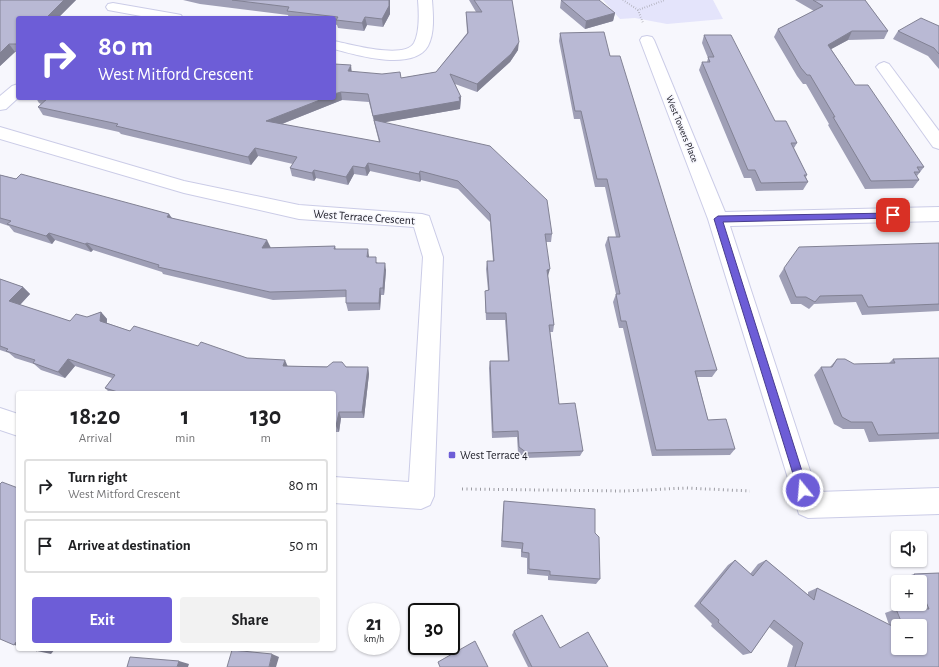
<!DOCTYPE html>
<html lang="en">
<head>
<meta charset="utf-8">
<style>
	:root { --surface:#fff; --page:#f2f2f2; --text:#202124; --muted:#757577; --line:#e0e0e0; --accent:#6d5dd7 }
	body { margin:0; font-family:"Alegreya Sans",sans-serif; background:var(--page); color:var(--text); height:100vh; display:flex; flex-direction:column; font-size:15px; white-space:nowrap }
	* { box-sizing:border-box; margin:0 }
	p { font-size:13px; color:var(--muted) }
	.icon { flex:none; width:22px; height:22px; fill:none; stroke:currentColor; stroke-width:2; stroke-linecap:round; stroke-linejoin:round }
	.map { position:relative; flex:1; overflow:hidden }
	.side { position:absolute; left:16px; top:391px; width:320px; height:260px; display:flex; flex-direction:column; background:var(--surface); border-radius:4px; box-shadow:0 1px 3px #0004 }
	.side>* { flex:none }
	.guide { position:absolute; left:16px; top:16px; width:320px; height:84px; border-radius:4px; box-shadow:0 1px 3px #0004; background:#6d5dd7; color:#fff; overflow:hidden }
	.fabs { position:absolute; left:891px; top:531px; display:grid; gap:8px }
	.fabs a { display:grid; place-items:center; width:36px; height:36px; border-radius:4px; background:var(--surface); box-shadow:0 1px 3px #0004; font-size:20px }
	.speed { position:absolute; left:348px; top:603px; display:flex; gap:8px; font-size:20px; font-weight:700; text-align:center }
	.speed>* { display:grid; place-content:center; width:52px; height:52px; border-radius:50%; background:var(--surface); box-shadow:0 1px 3px #0004; line-height:1 }
	.speed small { font-size:10px; font-weight:400 }
	.speed .limit { border:2px solid #111; border-radius:6px; background:#fff; color:#111 }
	.pin { position:absolute; display:grid; place-items:center; width:34px; height:34px; color:#fff; margin:-17px; border-radius:8px; box-shadow:0 2px 6px #0006 }
	.me { position:absolute; width:44px; margin:-22px; rotate:343deg; stroke-linejoin:round; filter:drop-shadow(0 0 3px #0008) }
	.turn { display:flex; align-items:center; gap:14px; height:84px; padding:0 16px; font-size:18px }
	.turn .icon { width:52px; height:52px; stroke-width:2.5 }
	.turn b { display:block; font-size:28px; line-height:34px }
	.eta { display:flex; justify-content:space-evenly; align-items:center; height:68px; text-align:center }
	.eta b { font-size:24px; font-weight:600; line-height:28px }
	.cta { display:flex; gap:8px; margin-top:auto; padding:8px 16px }
	.cta a { flex:1; height:46px; border-radius:4px; background:var(--accent); color:#fff; font-size:16px; font-weight:600; line-height:46px; text-align:center }
	.cta a+a { background:var(--page); color:var(--text) }
	ul { padding:0; list-style:none }
	li { display:flex; align-items:center; gap:12px; height:54px; margin:0 8px 6px; padding:0 8px; border:2px solid var(--line); border-radius:4px }
	li div { flex:1 }
	li b { display:block; font-size:15px }
	li em { font-style:normal }
	.map>svg:first-child { display:block }
	.green { fill:#e4e4fb }
	.lines { fill:none; stroke-linecap:round; stroke-linejoin:round }
	.minor-casing { stroke:#cbcce7; stroke-width:2 }
	.path-far1 { stroke:#9c9ca3; stroke-width:2; stroke-dasharray:0.5 2; stroke-linecap:butt }
	.path { stroke:#9c9ca3; stroke-width:3; stroke-dasharray:1 3.5; stroke-linecap:butt }
	.minor { fill:#fff; fill-rule:evenodd }
	.wall { fill:#9f9fb6; fill-rule:evenodd }
	.shaded-wall { fill:#828294 }
	.building { fill:#b9b9d4; stroke:#828294 }
	.route { fill:#6d5dd7; stroke:#473c8c }
	.poi-dot { fill:#6d5dd7; stroke:#f7f7fd; stroke-width:1.5 }
	.labels { text-anchor:middle; dominant-baseline:central; stroke-width:3; stroke-linejoin:round; paint-order:stroke }
	.far-street-label { font-size:10px; fill:#21212b; stroke:#f7f7fd }
	.street-label { font-size:12px; fill:#21212b; stroke:#f7f7fd }
	.poi-label { font-size:12px; fill:#21212b; stroke:#f7f7fd; text-anchor:start }
</style>
</head>
<body>
<div class="map">
<svg width="939" height="667" viewBox="0 0 939 667">
	<rect width="100%" height="100%" fill="#f7f7fd"/>
	<polygon class="green" points="603,0 713,0 723,19 667,24 635,18 620,19"/>
	<g class="lines">
		<defs>
			<g id="minor">
				<path d="M418,0H432C433,14 435,33 428,46C413,72 356,55 334,49V41C350,44 404,60 414,43C420,32 419,12 418,0Z"/>
				<polygon points="113,3 176,14 181,15 183,18 152,18 108,10 106,7 108,4"/>
				<polygon points="647,36 652,37 654,40 725,212 939,207 939,221 730,226 817,492 939,488 939,514 808,518 799,514 708,219 640,40 642,37"/>
				<polygon points="884,62 889,64 939,131 939,149 933,147 876,67 879,64"/>
				<polygon points="18,84 18,98 6,109 0,110 0,96 12,86"/>
				<polygon points="0,127 184,181 299,205 422,214 429,216 443,257 434,496 430,505 421,509 334,503 334,477 409,482 423,257 414,227 299,219 184,193 0,139"/>
				<polygon points="0,408 18,414 18,436 0,430"/>
			</g>
		</defs>
		<use href="#minor" class="minor-casing"/>
		<g class="path-far1">
			<polyline points="623,0 638,10 665,0"/>
			<polyline points="638,10 643,23"/>
		</g>
		<polyline class="path" points="462,489 625,491 686,488 750,491"/>
		<use href="#minor" class="minor"/>
	</g>
	<g class="wall">
		<polygon points="0,0 76,0 58,18 18,18 18,52 15,52 0,66"/>
		<polygon points="183,0 390,0 390,14 383,27 367,25 364,31 338,28 337,25 334,24 334,18 289,18 288,15 200,4"/>
		<path d="M469,0H512L518,50L510,62L477,92L455,84L461,97L460,109L385,122L552,234L551,242H546L548,276L554,325L553,332H550L559,404L583,451L580,456L526,458L518,453L517,437L492,438L489,368L490,361H508L505,320H486L485,298V291L488,290L486,269L487,261H493L490,222L458,189L421,180L420,182L370,171L367,176L354,174L348,185L316,178L314,181L292,176L290,168L293,164L258,156L251,165L121,134L119,132L43,115L38,107L41,104L39,103L36,98H334L352,72L401,78L436,72L467,33L466,12H476ZM342,100L369,102L379,142L282,124Z"/>
		<polygon points="561,0 615,13 613,21 585,29 560,8"/>
		<polygon points="795,0 865,0 888,31 884,39 848,40 831,49 855,85 924,167 917,176 919,180 913,188 865,189 828,125 829,124 806,84 803,84 797,76 774,37 778,29 814,11"/>
		<polygon points="939,26 939,69 928,56 893,39 898,31"/>
		<polygon points="560,33 610,56 717,370 712,377 697,377 708,420 735,449 730,455 652,456 623,328 619,328 613,302 616,294 605,245 608,237 616,237 605,187 595,187 580,119 574,119 559,41"/>
		<polygon points="704,35 775,121 797,143 794,148 807,175 806,177 808,182 803,190 756,191 751,178 744,178 699,70 702,62 707,62 708,58 702,43"/>
		<polygon points="0,175 169,214 172,218 270,248 335,246 336,249 369,256 369,257 378,263 386,270 384,295 381,295 380,310 348,311 346,303 346,297 273,300 163,274 162,272 93,250 91,252 55,240 52,244 14,232 9,226 0,223"/>
		<polygon points="939,243 939,311 862,315 856,302 814,304 809,309 801,304 791,304 779,276 784,268"/>
		<polygon points="0,279 23,287 30,294 20,305 70,321 87,317 101,312 107,319 107,323 130,331 247,358 288,366 368,367 369,374 364,418 341,418 339,432 334,432 334,393 110,393 105,388 112,378 75,366 65,378 41,370 34,364 15,358 9,353 0,350"/>
		<polygon points="939,358 939,439 869,442 864,429 843,429 834,424 814,375 821,367 830,367 837,359 854,364 889,363 893,359"/>
		<polygon points="504,501 595,533 600,579 596,584 548,580 548,576 527,574 527,558 521,557 521,549 501,547 503,508"/>
		<path d="M735,560L750,574L758,564L766,560L808,595V592L817,588L889,625L885,613L896,609H915L913,604H920V582H904L902,578L914,574L939,573V667H787L793,646L769,627L751,653L743,655L711,626L712,624L694,606L728,565ZM898,626H920L898,648Z"/>
		<polygon points="514,631 560,648 608,667 528,667 512,635"/>
	</g>
	<g class="shaded-wall">
		<polygon points="64,0 76,0 58,18 46,18"/>
		<polygon points="389,0 390,0 390,14 383,27 382,19"/>
		<polygon points="615,13 613,21 585,29 586,21"/>
		<polygon points="365,17 367,25 364,31 362,23"/>
		<polygon points="852,31 848,40 824,53 828,45"/>
		<polygon points="519,42 518,50 510,62 477,92 477,84"/>
		<polygon points="9,44 15,52 0,66 0,53"/>
		<polygon points="351,65 352,74 348,71"/>
		<polygon points="341,92 342,100 269,129 266,121 325,98 334,98 334,94"/>
		<polygon points="461,97 460,109 375,124 374,120 375,124 373,116"/>
		<polygon points="255,148 258,156 251,165 248,157"/>
		<polygon points="368,163 370,171 367,176 365,168"/>
		<polygon points="353,166 354,174 348,185 346,177"/>
		<polygon points="314,170 316,178 314,181 312,173"/>
		<polygon points="420,171 421,180 420,182 419,174"/>
		<polygon points="169,214 174,222 167,217"/>
		<polygon points="49,233 55,240 52,244 46,236"/>
		<polygon points="267,240 271,248 265,256 262,248"/>
		<polygon points="87,243 93,250 91,252 85,244"/>
		<polygon points="368,249 369,256 369,265 367,257"/>
		<polygon points="385,263 386,270 384,295 383,288"/>
		<polygon points="550,269 548,276 547,270"/>
		<polygon points="23,287 30,294 17,308 9,301"/>
		<polygon points="380,288 381,295 380,310 379,303"/>
		<polygon points="101,312 107,319 106,328 100,321"/>
		<polygon points="68,359 75,366 65,378 58,372"/>
		<polygon points="285,360 288,367 283,366"/>
		<polygon points="368,367 369,374 364,418 362,412"/>
		<polygon points="339,412 341,418 339,432 336,426"/>
		<polygon points="16,642 18,642 18,646 14,645"/>
		<polygon points="39,649 55,649 51,654 37,651"/>
		<polygon points="272,654 279,657 276,667 269,667"/>
		<polygon points="179,661 189,664 188,667 177,667"/>
	</g>
	<g class="building">
		<polygon points="0,0 64,0 46,18 18,18 18,44 9,44 0,53"/>
		<polygon points="232,0 389,0 389,6 382,19 365,17 362,23 336,20 338,17 287,11 289,7"/>
		<polygon points="474,0 512,0 519,42 511,54 477,84 450,74 461,97 459,97 460,101 373,116 368,94 341,92 334,94 334,64 351,65 348,71 382,74 400,72 401,78 436,72 468,33 466,12 482,12"/>
		<polygon points="561,0 599,0 615,13 586,21"/>
		<polygon points="813,0 865,0 888,31 852,31 828,45 855,85 868,85 909,145 924,167 917,167 920,172 914,172 919,180 871,181 833,117 835,117 810,75 807,75 801,68 778,29 823,6"/>
		<polygon points="921,18 939,26 939,54 934,48 898,31"/>
		<polygon points="604,32 610,56 620,56 717,370 695,371 708,420 726,419 735,449 656,450 626,321 621,321 616,294 620,294 608,237 620,237 607,179 597,179 581,111 575,111 560,33"/>
		<polygon points="704,35 731,35 775,121 786,121 797,143 791,143 807,175 804,175 808,182 761,183 755,170 748,170 702,62 710,62 708,57 714,57"/>
		<polygon points="48,98 325,98 266,121 380,142 374,120 490,146 547,200 552,234 545,234 550,269 547,270 554,325 549,325 559,404 575,403 583,451 527,453 519,447 518,431 493,432 490,361 509,361 506,313 486,313 485,291 489,290 487,261 494,261 490,214 458,181 420,171 419,174 368,163 365,168 353,166 346,177 314,170 312,173 290,168 297,157 255,148 248,157 116,126 118,124 38,107"/>
		<polygon points="21,174 169,214 167,217 267,240 262,248 335,246 334,249 368,249 367,257 376,257 376,263 385,263 383,288 380,288 379,303 346,303 346,290 270,292 158,267 159,265 87,243 85,244 49,233 46,236 7,224 11,221 0,218 0,175 16,179"/>
		<polygon points="939,243 939,304 868,307 862,295 820,296 815,302 806,297 796,297 784,268 799,247"/>
		<polygon points="0,279 23,287 9,301 70,321 76,314 87,317 101,312 100,321 130,331 134,326 198,346 201,342 247,358 285,360 283,366 327,367 333,362 342,362 346,367 368,367 362,412 339,412 336,426 334,426 334,393 121,393 105,388 115,375 68,359 58,372 33,363 35,360 6,351 8,349 0,346"/>
		<polygon points="939,358 939,433 878,435 872,422 851,422 842,417 821,367 832,367 837,359 845,359 854,364 895,363 893,359"/>
		<polygon points="2,482 18,488 18,643 16,642 14,645 0,639 0,484"/>
		<polygon points="504,501 595,509 595,533 599,537 600,579 550,575 550,571 529,569 529,553 522,552 523,543 502,541"/>
		<polygon points="735,560 753,576 766,560 814,600 817,588 898,629 898,648 920,648 920,626 903,626 896,609 929,609 920,588 920,582 918,582 914,574 939,573 939,667 795,667 803,643 774,620 751,653 718,622 719,620 700,603"/>
		<polygon points="542,615 560,648 588,632 608,667 532,667 514,631"/>
		<polygon points="475,641 488,667 440,667 438,662"/>
		<polygon points="32,649 39,649 37,651"/>
		<polygon points="232,650 272,654 269,667 227,667"/>
		<polygon points="130,657 179,661 177,667 127,667"/>
	</g>
	<polygon class="route" points="893,213 897,215 893,218 723,222 808,490 807,494 803,495 799,494 798,490 714,219 718,216"/>
	<rect class="poi-dot" x="448" y="451" width="8" height="8" rx="2"/>
	<g class="labels">
		<g class="far-street-label">
			<text transform="translate(682 129) rotate(68)">West Towers Place</text>
		</g>
		<g class="street-label">
			<text transform="translate(364 217) rotate(4)">West Terrace Crescent</text>
		</g>
		<g class="poi-label">
			<text x="460" y="455">West Terrace 4</text>
		</g>
	</g>
</svg>
<div class="fabs">
<a><svg class="icon" aria-label="sound" viewBox="0 0 24 24"><path d="M4 9h4l5-4v14l-5-4H4zM17 9q2 3 0 6"/></svg></a>
<a>+</a>
<a>−</a>
</div>
<div class="speed"><div>21<small>km/h</small></div><div class="limit">30</div></div>
<div class="pin" style="left:893px;top:215px;background:#d93025"><svg class="icon" aria-label="arrive" viewBox="0 0 24 24"><path d="M6 21V4h12l-3 4 3 4H6"/></svg></div>
<svg class="me" style="left:803px;top:490px" viewBox="-20 -20 40 40"><circle r="17" fill="#6d5dd7" stroke="#fff" stroke-width="3"/><path d="M0-11L8 9 0 5-8 9z" fill="#fff"/></svg>
<div class="guide">
<div class="turn"><svg class="icon" aria-label="right" viewBox="0 0 24 24"><path d="M7 20v-9h11M14 6l5 5-5 5"/></svg><div><b>80 m</b>West Mitford Crescent</div></div>
</div>
<section class="side">
<div class="eta">
<div><b>18:20</b><p>Arrival</p></div>
<div><b>1</b><p>min</p></div>
<div><b>130</b><p>m</p></div>
</div>
<ul>
<li><svg class="icon" aria-label="right" viewBox="0 0 24 24"><path d="M7 20v-9h11M14 6l5 5-5 5"/></svg><div><b>Turn right</b><p>West Mitford Crescent</p></div><em>80 m</em></li>
<li><svg class="icon" aria-label="arrive" viewBox="0 0 24 24"><path d="M6 21V4h12l-3 4 3 4H6"/></svg><div><b>Arrive at destination</b></div><em>50 m</em></li>
</ul>
<div class="cta"><a>Exit</a><a>Share</a></div>
</section>
</div>
</body>
</html>
